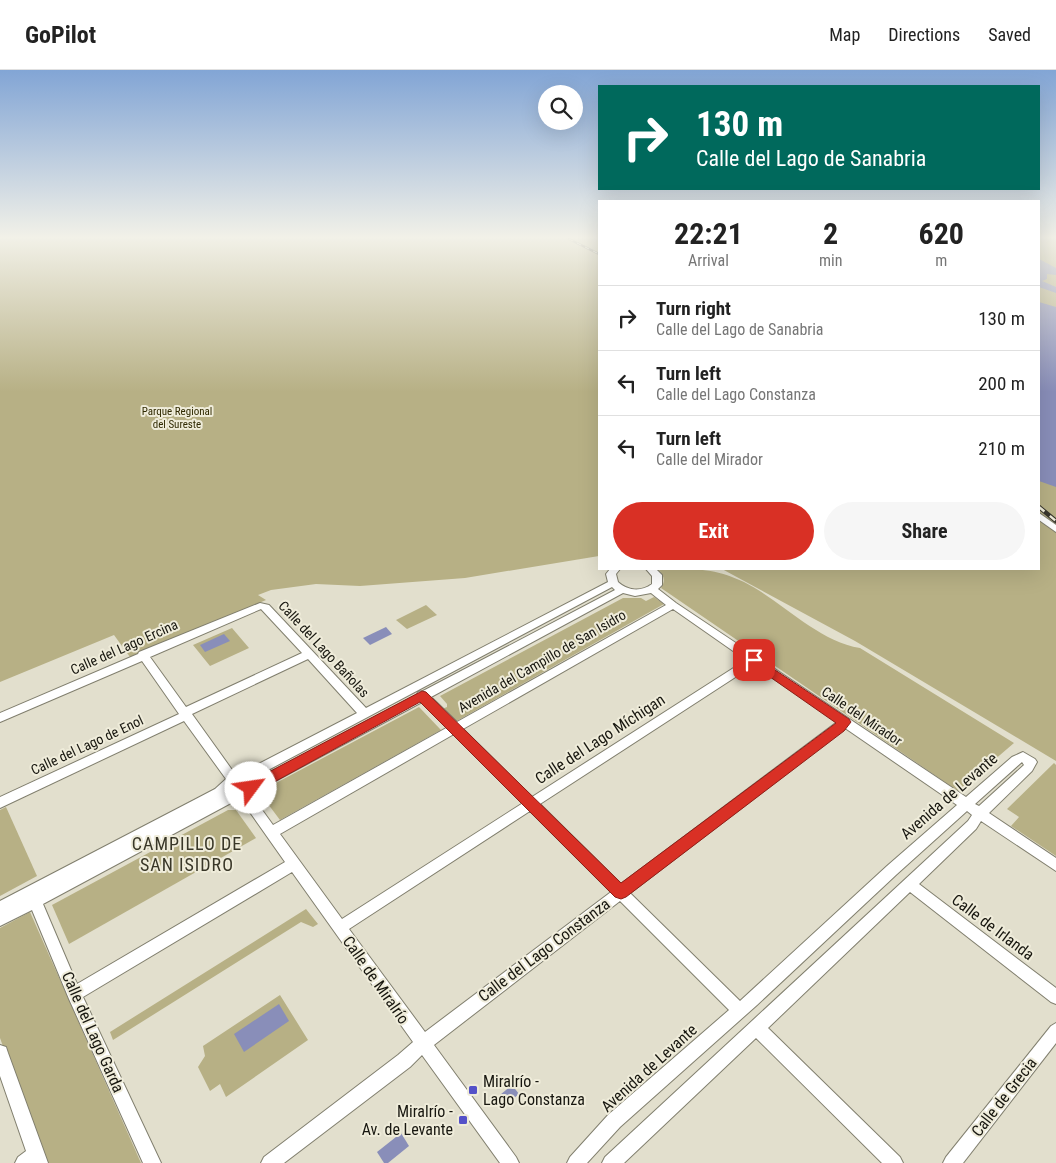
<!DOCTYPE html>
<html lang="en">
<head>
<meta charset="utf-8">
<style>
	:root { --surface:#fff; --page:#f6f6f6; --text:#222; --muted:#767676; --line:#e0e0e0; --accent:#d93025 }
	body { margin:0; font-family:"Roboto Condensed",sans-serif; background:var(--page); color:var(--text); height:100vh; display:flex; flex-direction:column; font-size:19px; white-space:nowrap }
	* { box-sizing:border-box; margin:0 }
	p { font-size:16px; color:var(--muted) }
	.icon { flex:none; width:28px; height:28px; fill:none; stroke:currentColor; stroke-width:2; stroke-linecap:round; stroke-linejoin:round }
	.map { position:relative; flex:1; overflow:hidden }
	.side { position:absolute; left:598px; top:130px; width:442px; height:370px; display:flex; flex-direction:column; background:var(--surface); border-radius:0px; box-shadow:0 5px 20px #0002 }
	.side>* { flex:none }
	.guide { position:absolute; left:598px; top:15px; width:442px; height:105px; border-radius:0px; box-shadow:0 5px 20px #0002; background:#00695c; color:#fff; overflow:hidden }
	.buttons { position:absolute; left:538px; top:15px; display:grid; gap:10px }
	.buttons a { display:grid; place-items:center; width:45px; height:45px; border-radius:50%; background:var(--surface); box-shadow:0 5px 20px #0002; font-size:25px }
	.pin { position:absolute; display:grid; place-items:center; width:42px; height:42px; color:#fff; margin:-21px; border-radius:10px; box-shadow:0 2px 8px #0006 }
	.me { position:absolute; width:55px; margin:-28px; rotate:59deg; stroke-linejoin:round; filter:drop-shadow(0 0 4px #0008) }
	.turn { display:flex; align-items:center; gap:18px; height:105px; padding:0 15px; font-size:22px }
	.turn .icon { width:65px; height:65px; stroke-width:2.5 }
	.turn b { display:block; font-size:35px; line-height:42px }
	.eta { display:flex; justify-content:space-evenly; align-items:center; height:85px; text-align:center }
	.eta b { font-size:30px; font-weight:700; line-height:35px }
	.action { display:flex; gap:10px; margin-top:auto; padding:10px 15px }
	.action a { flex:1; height:58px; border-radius:30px; background:var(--accent); color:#fff; font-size:20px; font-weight:700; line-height:58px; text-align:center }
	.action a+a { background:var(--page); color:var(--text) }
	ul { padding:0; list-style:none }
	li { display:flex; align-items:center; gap:15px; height:65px; padding:0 15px; border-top:1px solid var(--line) }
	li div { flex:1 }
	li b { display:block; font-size:19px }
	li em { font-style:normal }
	header { display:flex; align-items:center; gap:30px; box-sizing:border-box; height:70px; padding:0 25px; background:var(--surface); border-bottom:1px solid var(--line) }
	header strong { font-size:24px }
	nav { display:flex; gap:28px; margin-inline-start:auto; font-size:18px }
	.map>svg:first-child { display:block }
	.green { fill:#b7b085 }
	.water { fill:#898eb9 }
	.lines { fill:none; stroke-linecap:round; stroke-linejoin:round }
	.minor-casing { stroke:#817f6e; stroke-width:2 }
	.minor { fill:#fff; fill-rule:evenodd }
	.rail-far1-casing { stroke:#38362d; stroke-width:2.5 }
	.rail-casing { stroke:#38362d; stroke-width:4.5 }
	.rail-far1 { stroke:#efecda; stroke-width:1; stroke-dasharray:4.5; stroke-linecap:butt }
	.rail { stroke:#efecda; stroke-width:2.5; stroke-dasharray:7; stroke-linecap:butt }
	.route { fill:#d93025; stroke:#8d1f18 }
	.poi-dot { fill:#5451c8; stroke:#efecda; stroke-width:2 }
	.labels { text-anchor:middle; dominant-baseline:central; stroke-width:4; stroke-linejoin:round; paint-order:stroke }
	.far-park-label { font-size:11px; fill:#302a02; stroke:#efecda }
	.street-label { font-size:14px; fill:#17160f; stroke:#efecda }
	.near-street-label { font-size:16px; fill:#17160f; stroke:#efecda }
	.near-poi-label { font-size:16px; fill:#17160f; stroke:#efecda; text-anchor:start }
	.near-neighbourhood-label { font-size:18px; letter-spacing:1px; fill:#393728; stroke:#efecda }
</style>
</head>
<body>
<header>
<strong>GoPilot</strong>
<nav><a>Map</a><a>Directions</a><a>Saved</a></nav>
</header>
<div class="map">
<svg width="1056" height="1093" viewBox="0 0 1056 1093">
	<rect width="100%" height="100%" fill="#e2dfcd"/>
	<g class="green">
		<polygon points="0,169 599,169 599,486 465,508 360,516 316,514 271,520 258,525 266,530 130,587 114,565 0,612"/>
		<polygon points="1039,169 1056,169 1056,691 855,571 722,499 1039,499"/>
		<path d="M658,499C692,499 713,497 744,512C782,531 817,571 860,578L1014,673L958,721L661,518C666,510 664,506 658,499Z"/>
		<polygon points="654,527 664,534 455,652 442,639 447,637 447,634 440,626 623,528 641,528 646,531"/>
		<polygon points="426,535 437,545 407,559 396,550"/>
		<polygon points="232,558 249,578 210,596 193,575"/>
		<polygon points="419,637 441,660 280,750 259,722"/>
		<polygon points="1054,693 1056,695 1056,786 1011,756 1019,747 1007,739"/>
		<polygon points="6,737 37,806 0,826 0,740"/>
		<polygon points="228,740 236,740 256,768 69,874 52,835"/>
		<polygon points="306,839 318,854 313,857 301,852 113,970 110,962"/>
		<polygon points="30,842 141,1093 45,1093 0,968 0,858"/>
		<polygon points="280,925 308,970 226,1027 220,1014 210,1021 198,997 205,986 203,976"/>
	</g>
	<g class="water">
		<polygon points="1039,189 1056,198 1056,205 1047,204 1047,209 1042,211 1056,217 1056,223 1039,217"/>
		<polygon points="1039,232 1056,237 1056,417 1039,411"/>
		<polygon points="386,557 392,564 370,575 363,568"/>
		<polygon points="224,564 230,571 205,582 200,575"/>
		<polygon points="279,934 289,951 244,982 234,964"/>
		<polygon points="512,1015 519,1024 502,1038 495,1029"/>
		<polygon points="401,1063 409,1076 388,1093 384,1093 377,1082"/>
	</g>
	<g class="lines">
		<defs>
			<g id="minor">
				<polygon points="1039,443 1056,455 1056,462 1039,450"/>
				<path d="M610,499H620L616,504L618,512C628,521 641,522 652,514V506L646,499H656L662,505V515L658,519L676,533L966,727L1012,687L1023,682L1035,689L1037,692L1032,701L989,743L1056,788V801L981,751L976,759L919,814L1056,918V934L1051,932L910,822L768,958L900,1087L903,1093H882L756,968L624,1093H602L605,1087L968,751L972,745L967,741L897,804L757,935L620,1057L587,1093H567L570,1087L608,1045L729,940L620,831L434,975L516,1087L519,1093H500L422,985L410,997L284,1093H261L264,1087L398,985L413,972L292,802L83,927L161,1093H143L69,929L32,840L0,856V831L194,730L215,719L226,709L184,651L0,738V727L179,644L142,591L0,652V643L138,584L139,582L260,533L269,535L366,638L608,512L606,504ZM612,517L615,520L423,621L418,622L417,625L256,710L255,707ZM623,523L635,526L651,523L666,535L457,652L431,627ZM261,539L302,583L186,637L150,587ZM673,539L746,590L532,727L463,659ZM308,589L357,643L243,702L235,704L192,644ZM754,595L837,652L621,814L540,734ZM422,632L448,657L273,755L252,726L255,722ZM845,658L957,735L887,796L740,931L630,823ZM454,664L523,733L342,849L280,764ZM1022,692L1024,695L979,736L975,734ZM241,712L249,713C242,718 240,725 229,722ZM242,731L285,792L77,914L43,834L231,733ZM530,741L611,822L425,962L349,859Z"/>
				<polygon points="1056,953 1056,973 963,1093 943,1093 946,1087 1051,956"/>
				<polygon points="0,975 6,977 8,983 48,1093 15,1093 18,1087 26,1081 0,1006"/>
			</g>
		</defs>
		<use href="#minor" class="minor-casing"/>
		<use href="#minor" class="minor"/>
		<defs>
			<polyline id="rail-far1" points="569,169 599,184"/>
			<polyline id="rail" points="1039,437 1056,451"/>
		</defs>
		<use href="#rail-far1" class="rail-far1-casing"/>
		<use href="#rail" class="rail-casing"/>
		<use href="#rail-far1" class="rail-far1"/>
		<use href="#rail" class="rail"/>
	</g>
	<linearGradient id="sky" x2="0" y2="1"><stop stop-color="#82a5d5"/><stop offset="0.52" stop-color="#f2f1e8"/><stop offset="1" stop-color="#f2f1e8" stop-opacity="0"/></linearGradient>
	<rect width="1056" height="322" fill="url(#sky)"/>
	<polygon class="route" points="754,586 849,649 851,652 844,661 626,827 621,829 615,827 420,632 256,722 251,723 246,722 244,718 246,714 422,621 426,622 621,813 836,653 750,593 748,590 750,587"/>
	<g class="poi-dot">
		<rect x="468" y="1015" width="10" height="10" rx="2.5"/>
		<rect x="458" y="1045" width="10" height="10" rx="2.5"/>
	</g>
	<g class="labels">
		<g class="far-park-label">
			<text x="177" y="341">Parque Regional<tspan x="177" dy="13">del Sureste</tspan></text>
		</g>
		<g class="street-label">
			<text transform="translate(124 577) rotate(-24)">Calle del Lago Ercina</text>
			<text transform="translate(324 579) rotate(47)">Calle del Lago Bañolas</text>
			<text transform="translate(542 591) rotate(-30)">Avenida del Campillo de San Isidro</text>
			<text transform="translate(862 646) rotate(34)">Calle del Mirador</text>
			<text transform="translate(87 675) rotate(-25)">Calle del Lago de Enol</text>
		</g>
		<g class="near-street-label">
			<text transform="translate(600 669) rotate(-33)">Calle del Lago Míchigan</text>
			<text transform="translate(949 726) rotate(-41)">Avenida de Levante</text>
			<text transform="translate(993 857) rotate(37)">Calle de Irlanda</text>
			<text transform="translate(544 880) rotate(-37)">Calle del Lago Constanza</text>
			<text transform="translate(376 910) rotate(55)">Calle de Miralrío</text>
			<text transform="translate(93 962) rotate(66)">Calle del Lago Garda</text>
			<text transform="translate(649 998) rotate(-42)">Avenida de Levante</text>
			<text transform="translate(1004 1027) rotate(-52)">Calle de Grecia</text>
		</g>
		<g class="near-poi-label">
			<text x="483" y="1011">Miralrío -<tspan x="483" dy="18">Lago Constanza</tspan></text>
			<text x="453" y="1041" text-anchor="end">Miralrío -<tspan x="453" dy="18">Av. de Levante</tspan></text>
		</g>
		<g class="near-neighbourhood-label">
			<text x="187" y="773">CAMPILLO DE<tspan x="187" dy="21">SAN ISIDRO</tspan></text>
		</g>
	</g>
</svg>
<div class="buttons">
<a><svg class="icon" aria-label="search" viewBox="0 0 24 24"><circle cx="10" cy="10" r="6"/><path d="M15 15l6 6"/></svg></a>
</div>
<div class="pin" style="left:754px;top:590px;background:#d93025"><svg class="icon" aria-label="arrive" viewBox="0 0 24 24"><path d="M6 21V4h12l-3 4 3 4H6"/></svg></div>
<svg class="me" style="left:251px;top:718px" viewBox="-20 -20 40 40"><circle r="19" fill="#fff"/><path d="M0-13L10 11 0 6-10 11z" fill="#d93025"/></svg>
<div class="guide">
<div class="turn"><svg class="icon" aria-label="right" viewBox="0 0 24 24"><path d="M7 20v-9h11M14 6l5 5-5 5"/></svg><div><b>130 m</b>Calle del Lago de Sanabria</div></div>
</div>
<section class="side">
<div class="eta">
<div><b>22:21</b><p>Arrival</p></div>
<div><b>2</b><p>min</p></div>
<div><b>620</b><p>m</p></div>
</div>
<ul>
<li><svg class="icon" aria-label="right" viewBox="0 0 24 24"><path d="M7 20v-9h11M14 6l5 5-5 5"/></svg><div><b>Turn right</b><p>Calle del Lago de Sanabria</p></div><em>130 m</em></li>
<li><svg class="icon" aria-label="left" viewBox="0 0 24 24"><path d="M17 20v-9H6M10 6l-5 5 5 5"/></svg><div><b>Turn left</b><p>Calle del Lago Constanza</p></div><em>200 m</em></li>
<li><svg class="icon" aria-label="left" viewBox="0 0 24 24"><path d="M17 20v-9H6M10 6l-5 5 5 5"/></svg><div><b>Turn left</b><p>Calle del Mirador</p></div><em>210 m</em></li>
</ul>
<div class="action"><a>Exit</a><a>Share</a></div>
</section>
</div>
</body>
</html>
